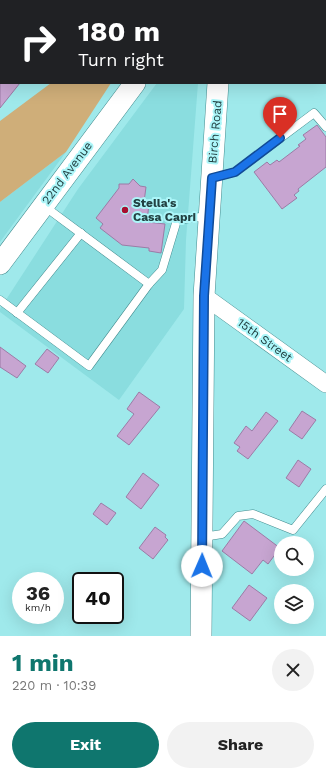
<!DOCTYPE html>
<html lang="en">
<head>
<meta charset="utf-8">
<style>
	:root { --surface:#fff; --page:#f2f2f2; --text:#222; --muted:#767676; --accent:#0f766e }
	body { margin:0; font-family:"Work Sans",sans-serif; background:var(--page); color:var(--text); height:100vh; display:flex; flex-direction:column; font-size:15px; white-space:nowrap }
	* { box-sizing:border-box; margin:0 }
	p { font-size:13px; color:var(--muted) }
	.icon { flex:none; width:22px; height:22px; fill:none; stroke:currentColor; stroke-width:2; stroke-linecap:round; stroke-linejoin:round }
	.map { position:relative; height:636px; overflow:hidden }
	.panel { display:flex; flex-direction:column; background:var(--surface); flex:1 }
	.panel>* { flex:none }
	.banner { position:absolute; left:0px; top:0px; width:326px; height:84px; box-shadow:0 4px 16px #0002; background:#202124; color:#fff; overflow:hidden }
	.fabs { position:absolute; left:274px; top:536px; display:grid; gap:8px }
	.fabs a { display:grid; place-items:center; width:40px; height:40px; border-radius:50%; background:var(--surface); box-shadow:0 4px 16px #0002; font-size:20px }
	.speed { position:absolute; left:12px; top:572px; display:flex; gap:8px; font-size:20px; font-weight:700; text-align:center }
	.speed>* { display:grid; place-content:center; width:52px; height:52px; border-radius:50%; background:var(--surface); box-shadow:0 4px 16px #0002; line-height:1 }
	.speed small { font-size:10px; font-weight:400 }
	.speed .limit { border:2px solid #111; border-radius:6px; background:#fff; color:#111 }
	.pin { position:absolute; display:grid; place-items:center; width:34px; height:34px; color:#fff; margin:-41px -17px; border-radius:50% 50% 50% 0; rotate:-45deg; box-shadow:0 0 4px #0007 }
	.pin .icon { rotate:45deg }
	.me { position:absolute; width:44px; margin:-22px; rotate:1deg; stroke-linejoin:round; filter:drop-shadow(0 0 3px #0008) }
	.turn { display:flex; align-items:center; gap:14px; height:84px; padding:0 12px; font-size:18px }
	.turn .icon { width:52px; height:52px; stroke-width:2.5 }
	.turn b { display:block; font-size:28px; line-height:34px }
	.round { display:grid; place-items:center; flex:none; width:42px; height:42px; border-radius:21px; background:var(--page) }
	.head { display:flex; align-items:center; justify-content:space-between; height:68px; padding:0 12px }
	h1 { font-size:24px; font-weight:700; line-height:30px; color:var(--accent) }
	.action { display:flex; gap:8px; margin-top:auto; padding:8px 12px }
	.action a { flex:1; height:46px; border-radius:24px; background:var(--accent); color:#fff; font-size:16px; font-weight:700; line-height:46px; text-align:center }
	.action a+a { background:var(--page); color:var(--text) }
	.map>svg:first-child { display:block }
	.built { fill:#8adddf }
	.green { fill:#cfae79 }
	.building { fill:#c7a5d1; stroke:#9c7ba6 }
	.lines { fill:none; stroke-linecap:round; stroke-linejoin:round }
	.service-casing { stroke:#438c8f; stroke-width:9 }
	.minor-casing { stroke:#438c8f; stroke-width:18 }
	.tertiary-casing { stroke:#438c8f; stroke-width:22 }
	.service { stroke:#fff; stroke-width:8 }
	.minor { stroke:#fff; stroke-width:17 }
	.tertiary { stroke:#fff; stroke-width:21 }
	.route-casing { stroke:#114b97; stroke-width:10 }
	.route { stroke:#1a73e8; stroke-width:7 }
	.poi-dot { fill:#a80f30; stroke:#acf6f9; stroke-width:1.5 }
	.labels { text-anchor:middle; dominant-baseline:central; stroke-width:4; stroke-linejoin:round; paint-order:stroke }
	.street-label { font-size:12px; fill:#224142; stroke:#acf6f9 }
	.poi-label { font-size:12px; font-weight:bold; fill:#224142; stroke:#acf6f9; text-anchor:start }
</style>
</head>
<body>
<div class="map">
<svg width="326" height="636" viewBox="0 0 326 636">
	<rect width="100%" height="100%" fill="#9fe9eb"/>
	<g class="built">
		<polygon points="157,83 198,83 186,240 184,309 119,400 0,312 0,309 78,189"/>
		<polygon points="66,152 0,242 0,202"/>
	</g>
	<polygon class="green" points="51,83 111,83 66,152 0,202 0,121"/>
	<g class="building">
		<polygon points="0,83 20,83 0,108"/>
		<polygon points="317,125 326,137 326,167 298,189 299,191 294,195 297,198 282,209 254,172 267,162 270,165 277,160 279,162 300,146 298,145 306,139 303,135"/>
		<polygon points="133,179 140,186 146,187 144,202 149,203 147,222 165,224 161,253 149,251 149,248 122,245 100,228 103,224 96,218 119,188 119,184 129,184"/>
		<polygon points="0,347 26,366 17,378 0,367"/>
		<polygon points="47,349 59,358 48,373 35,364"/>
		<polygon points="139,392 160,407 129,445 117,436 134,414 127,409"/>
		<polygon points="302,411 316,420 302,439 289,430"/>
		<polygon points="266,412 278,421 248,459 237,451 240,447 234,443 246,426 252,431"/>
		<polygon points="298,460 311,469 299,487 286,478"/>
		<polygon points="143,473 159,485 141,509 126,497"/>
		<polygon points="101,503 116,513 107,525 93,514"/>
		<polygon points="244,521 280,548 268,564 263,560 252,574 222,551"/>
		<polygon points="155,527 166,535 165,537 168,540 153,559 139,548"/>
		<polygon points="249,585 267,598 250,621 232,608"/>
	</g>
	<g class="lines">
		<defs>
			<g id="service">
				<polyline points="212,178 235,172 314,113 326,127"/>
				<polyline points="44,206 149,284"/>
				<polyline points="0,300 89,366 149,284 162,270 177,220 208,216"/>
				<polyline points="17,313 81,233"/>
				<polyline points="203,537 222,534 238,516 253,514 293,530 326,489"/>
			</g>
			<polyline id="minor" points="204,296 326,384"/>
			<g id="tertiary">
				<polyline points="190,1 191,0"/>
				<polyline points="0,264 135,83"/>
				<polyline points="201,636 204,296 218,83"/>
			</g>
		</defs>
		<use href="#service" class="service-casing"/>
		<use href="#minor" class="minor-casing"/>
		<use href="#tertiary" class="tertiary-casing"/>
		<use href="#service" class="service"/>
		<use href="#minor" class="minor"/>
		<use href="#tertiary" class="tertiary"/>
	</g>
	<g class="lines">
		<defs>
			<polyline id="route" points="202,566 204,296 212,178 235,172 280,138"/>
		</defs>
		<use href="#route" class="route-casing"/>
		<use href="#route" class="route"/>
	</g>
	<circle class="poi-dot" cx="125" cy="210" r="4"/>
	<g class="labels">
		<g class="street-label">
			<text transform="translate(215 132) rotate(-85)">Birch Road</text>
			<text transform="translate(67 173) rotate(-53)">22nd Avenue</text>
			<text transform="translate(265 340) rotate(36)">15th Street</text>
		</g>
		<g class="poi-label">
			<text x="133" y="203">Stella's<tspan x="133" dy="14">Casa Capri</tspan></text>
		</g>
	</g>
</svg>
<div class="fabs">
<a><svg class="icon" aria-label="search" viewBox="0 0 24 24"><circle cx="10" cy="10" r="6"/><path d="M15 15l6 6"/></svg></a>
<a><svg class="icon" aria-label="layers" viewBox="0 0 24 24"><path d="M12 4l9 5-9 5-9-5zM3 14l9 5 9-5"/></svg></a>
</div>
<div class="speed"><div>36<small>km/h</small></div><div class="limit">40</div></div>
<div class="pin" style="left:280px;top:138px;background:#d93025"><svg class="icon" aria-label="arrive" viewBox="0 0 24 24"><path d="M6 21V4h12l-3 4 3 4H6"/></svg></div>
<svg class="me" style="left:202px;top:566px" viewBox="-20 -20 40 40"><circle r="19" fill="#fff"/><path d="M0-13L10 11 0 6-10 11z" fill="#1a73e8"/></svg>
<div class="banner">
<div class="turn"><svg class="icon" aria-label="right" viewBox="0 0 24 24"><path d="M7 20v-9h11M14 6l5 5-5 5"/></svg><div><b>180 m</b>Turn right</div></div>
</div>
</div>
<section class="panel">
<div class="head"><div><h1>1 min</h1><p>220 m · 10:39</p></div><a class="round"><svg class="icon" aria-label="close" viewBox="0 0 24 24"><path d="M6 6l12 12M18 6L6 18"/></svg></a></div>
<div class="action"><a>Exit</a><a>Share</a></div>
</section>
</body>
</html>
